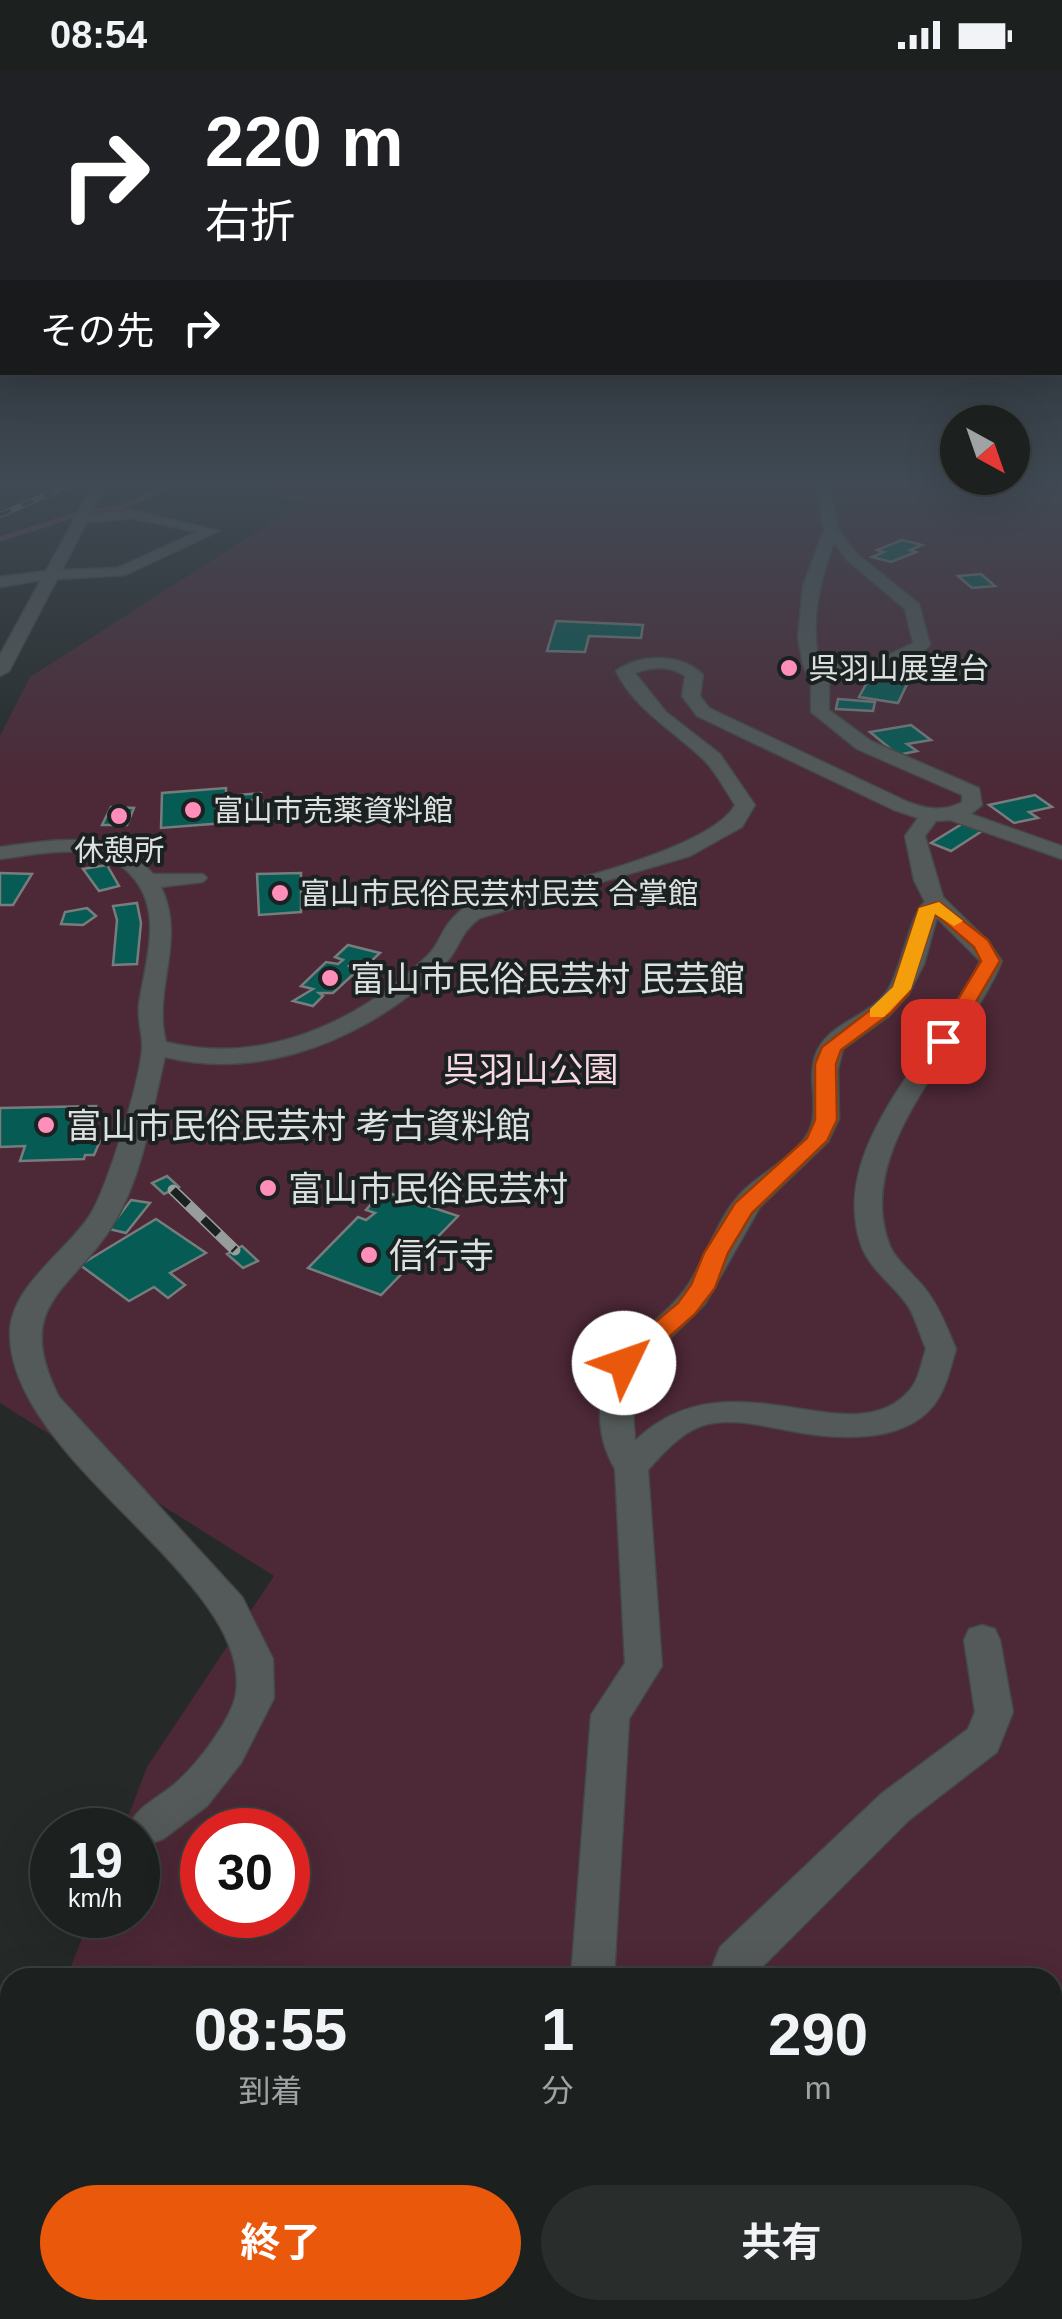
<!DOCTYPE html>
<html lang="ja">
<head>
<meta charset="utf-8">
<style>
	:root { --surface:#1c201f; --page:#292d2c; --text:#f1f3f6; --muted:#a0a3a4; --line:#3a3e3d; --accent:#ea580c }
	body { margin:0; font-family:Arial,"Noto Sans JP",sans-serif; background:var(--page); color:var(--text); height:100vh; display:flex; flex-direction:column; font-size:38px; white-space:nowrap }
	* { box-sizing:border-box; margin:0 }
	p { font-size:32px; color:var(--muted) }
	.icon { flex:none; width:55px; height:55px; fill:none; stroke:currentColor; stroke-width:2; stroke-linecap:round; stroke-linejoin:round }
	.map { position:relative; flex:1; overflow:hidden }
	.details { position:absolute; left:0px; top:1898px; width:1062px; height:352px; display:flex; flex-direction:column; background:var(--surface); border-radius:30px 30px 0 0; box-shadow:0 10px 40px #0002,0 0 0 2px var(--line) }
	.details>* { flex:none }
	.hud { position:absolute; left:0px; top:0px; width:1062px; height:305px; box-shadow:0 10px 40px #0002,0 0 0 2px var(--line); background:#202124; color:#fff; overflow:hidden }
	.needle { width:65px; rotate:140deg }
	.controls { position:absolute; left:940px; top:335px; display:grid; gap:20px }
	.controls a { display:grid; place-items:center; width:90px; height:90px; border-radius:50%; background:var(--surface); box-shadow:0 10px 40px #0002,0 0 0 2px var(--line); font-size:50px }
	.speed { position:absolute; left:30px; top:1738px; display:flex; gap:20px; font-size:50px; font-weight:700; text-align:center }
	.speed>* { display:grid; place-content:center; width:130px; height:130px; border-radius:50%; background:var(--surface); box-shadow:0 10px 40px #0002,0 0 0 2px var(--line); line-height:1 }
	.speed small { font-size:25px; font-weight:400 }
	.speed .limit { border:15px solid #d22; background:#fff; color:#111 }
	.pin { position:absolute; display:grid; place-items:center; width:85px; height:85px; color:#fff; margin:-42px; border-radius:20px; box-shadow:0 5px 15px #0006 }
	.me { position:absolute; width:110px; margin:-55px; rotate:48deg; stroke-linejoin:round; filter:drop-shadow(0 0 8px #0008) }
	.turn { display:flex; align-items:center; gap:35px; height:210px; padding:0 40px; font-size:45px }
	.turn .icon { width:130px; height:130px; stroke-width:2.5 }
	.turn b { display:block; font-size:70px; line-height:85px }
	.then { display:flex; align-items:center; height:95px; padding:0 40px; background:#0003; gap:20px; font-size:38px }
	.eta { display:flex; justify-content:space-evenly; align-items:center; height:170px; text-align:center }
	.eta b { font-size:60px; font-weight:700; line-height:70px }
	.button { display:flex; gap:20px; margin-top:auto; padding:20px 40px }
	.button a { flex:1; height:115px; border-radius:60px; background:var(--accent); color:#fff; font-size:40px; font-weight:700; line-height:115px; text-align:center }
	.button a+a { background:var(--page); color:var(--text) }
	.status { display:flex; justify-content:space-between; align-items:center; height:70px; padding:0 50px; background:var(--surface); direction:ltr }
	.status svg { height:28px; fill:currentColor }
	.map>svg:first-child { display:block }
	.green { fill:#4d2836; fill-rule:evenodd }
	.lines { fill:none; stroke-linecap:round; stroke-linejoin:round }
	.stream { stroke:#6d3d4f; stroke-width:5 }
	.building { fill:#065b54; stroke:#777d7c; stroke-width:2.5 }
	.minor-casing { stroke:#444847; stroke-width:3 }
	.minor { fill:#545a59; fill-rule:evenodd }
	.rail-far1-casing { stroke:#989c9b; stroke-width:6 }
	.rail-casing { stroke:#989c9b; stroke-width:11 }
	.rail-far1 { stroke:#1b2120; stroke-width:4; stroke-dasharray:12; stroke-linecap:butt }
	.rail { stroke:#1b2120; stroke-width:8; stroke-dasharray:21; stroke-linecap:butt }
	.route { fill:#ea580c; stroke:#983908; stroke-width:2.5 }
	.slow { fill:#f59e0b }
	.poi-dot { fill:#ff8eba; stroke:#1b2120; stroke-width:4 }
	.labels { text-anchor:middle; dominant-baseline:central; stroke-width:8; stroke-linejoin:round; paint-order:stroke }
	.far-poi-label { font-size:30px; fill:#dce0df; stroke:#1b2120; text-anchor:start }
	.poi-label { font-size:35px; fill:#dce0df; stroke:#1b2120; text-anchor:start }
	.park-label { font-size:35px; fill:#fad8e3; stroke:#1b2120 }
</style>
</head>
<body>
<div class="status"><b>08:54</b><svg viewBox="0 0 49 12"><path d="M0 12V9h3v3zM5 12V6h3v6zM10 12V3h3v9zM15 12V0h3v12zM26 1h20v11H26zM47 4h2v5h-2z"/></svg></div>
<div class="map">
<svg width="1062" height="2249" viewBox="0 0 1062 2249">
	<rect width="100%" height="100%" fill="#252a29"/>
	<path class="green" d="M203,412H1062V2249H0V2081L10,2055V2240H1052V1908L67,1907L91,1845H138V1760H123L147,1697L274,1506L0,1333V666L30,607L305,431L200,415ZM202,1760H288V1845H202Z"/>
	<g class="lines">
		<polyline class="stream" points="0,469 72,446 122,437 179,412"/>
	</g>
	<g class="building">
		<polygon points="902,470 922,475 910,480 916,482 891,492 872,487 884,482 877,480"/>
		<polygon points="981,504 995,516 972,518 958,506"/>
		<polygon points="556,551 643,555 641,568 589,566 585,582 547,581"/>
		<polygon points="870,607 908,612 898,633 859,627"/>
		<polygon points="838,629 875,632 873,641 836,639"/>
		<polygon points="911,655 931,670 907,674 917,681 898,685 870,662"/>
		<polygon points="226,718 226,726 261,723 262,732 289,730 291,747 257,750 256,730 223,732 224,753 161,758 162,723"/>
		<polygon points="1035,725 1052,737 1029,742 1038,748 1014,753 989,735"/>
		<polygon points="111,737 134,738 127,755 102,755"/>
		<polygon points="962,754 982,761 951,781 931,773"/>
		<polygon points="107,795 119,816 99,821 83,799"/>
		<polygon points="0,803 32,804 13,835 0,835"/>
		<polygon points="301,803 301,842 259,845 257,804"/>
		<polygon points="137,833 141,853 137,894 113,895 117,850 113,836"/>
		<polygon points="87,838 96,846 83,855 61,854 65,842"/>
		<polygon points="348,875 380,883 366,896 352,893 349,896 359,899 333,923 319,923 323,926 313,936 293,931 313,919 301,916 326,892 338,894 343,890 335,887"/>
		<polygon points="96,1036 86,1071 100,1071 94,1085 85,1085 84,1089 20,1091 25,1076 0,1077 0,1038"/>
		<polygon points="167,1106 179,1117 164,1124 152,1113"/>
		<polygon points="383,1121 458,1146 381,1225 308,1198 358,1147 366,1150 375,1143 366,1140"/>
		<polygon points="131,1130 150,1133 126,1163 109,1159"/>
		<polygon points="156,1149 206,1183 170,1203 185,1215 168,1228 154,1217 129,1231 80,1195"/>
		<polygon points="242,1176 258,1191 243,1198 227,1184"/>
	</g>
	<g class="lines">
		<defs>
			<g id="minor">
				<path d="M95,412H108L91,444L131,440L219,461L125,505L57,509L9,601L0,606V585L41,510L0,517V507L46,501ZM131,448L197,462L117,498L62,500L86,453Z"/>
				<path d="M815,412H828L838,459L856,483L919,534L930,575C903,603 859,603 822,601L829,614V640L871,671L979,718L982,735L971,744L1062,776V789L950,750L936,751L925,766L943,827L987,870L1002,891C969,974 850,1076 890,1176C898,1194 918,1207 929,1224C941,1241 948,1260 956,1279C950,1299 946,1320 933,1336C900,1376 830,1369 786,1360C760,1355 727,1347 701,1356C680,1364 663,1383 648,1400L662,1596L629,1649L614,1908H571L591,1645L625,1593L615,1399C604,1380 600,1363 600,1341C600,1276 657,1261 688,1215C708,1185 716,1150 741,1123C761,1102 796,1087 809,1061C820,1038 807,1010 815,986C827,952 868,948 887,921C901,901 911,840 925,832L914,810L905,766L918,748L894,740L697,646L682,626L685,606C669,595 652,597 635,603L666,642L720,684L755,735L742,757L690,786L480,848C459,863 460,879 444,895C372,966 265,1012 165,987C152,1040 144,1100 117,1148C76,1221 10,1230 59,1327L242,1527L273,1589L274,1628L241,1693L207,1736L163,1769L149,1774L138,1770V1760L129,1756C139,1734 161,1727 178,1711C197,1694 233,1648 236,1623C253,1509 8,1391 10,1262C11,1216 67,1181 90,1145C107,1119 140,1011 142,979C143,965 137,950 139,934C145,892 165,840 130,804C96,769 43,784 0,789V777C53,770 114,757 153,804H203L207,808L203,812L161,817C187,870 152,919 166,972C262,996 358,953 427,886C443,871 439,857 464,838C523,822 708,784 735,735C725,720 716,702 704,690C674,661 635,640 616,601C640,583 682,583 703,605L700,626L709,638L908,732C927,739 943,742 962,732V725L857,679L811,642V614L803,595L798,568L803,516L824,459ZM834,472L846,489L905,539L913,573L880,589L819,590C810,549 820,512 834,472ZM937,848L980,891C944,976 826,1072 861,1175C870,1200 894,1215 908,1236C916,1249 920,1265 926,1279C921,1293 919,1310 909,1321C849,1388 730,1279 635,1371L632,1324L641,1297L705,1234L760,1137L828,1072L839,1049L838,999L843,979L889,946L908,925L924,894Z"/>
				<polygon points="982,1555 995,1559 1000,1570 1013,1642 997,1682 909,1750 751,1908 708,1908 720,1877 881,1724 968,1659 975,1642 964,1570 969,1559"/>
				<polygon points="401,2240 451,2240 448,2249 398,2249"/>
			</g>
		</defs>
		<use href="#minor" class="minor-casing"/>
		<use href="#minor" class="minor"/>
		<defs>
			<polyline id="rail-far1" points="0,445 76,412"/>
			<polyline id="rail" points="173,1120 235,1180"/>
		</defs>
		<use href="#rail-far1" class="rail-far1-casing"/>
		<use href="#rail" class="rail-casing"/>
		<use href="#rail-far1" class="rail-far1"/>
		<use href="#rail" class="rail"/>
	</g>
	<linearGradient id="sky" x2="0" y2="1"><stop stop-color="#141717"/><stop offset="0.57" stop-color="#404a54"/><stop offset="1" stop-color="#404a54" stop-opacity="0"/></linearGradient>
	<rect width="1062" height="726" fill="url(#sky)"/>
	<polygon class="route" points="939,832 988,870 1000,891 950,976 943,977 933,971 981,891 974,877 935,844 909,923 891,943 841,980 836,994 837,1050 827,1071 752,1143 728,1183 715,1218 695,1244 633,1299 614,1299 611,1293 614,1287 678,1233 691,1215 704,1183 735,1133 807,1068 815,1050 815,994 822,977 878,934 893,918 919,838"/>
	<polygon class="slow" points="939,832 963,851 954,856 935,844 911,919 884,947 870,947 870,939 893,917 919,838"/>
	<g class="poi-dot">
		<circle cx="789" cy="598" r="10"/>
		<circle cx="193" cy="740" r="10"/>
		<circle cx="119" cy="746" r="10"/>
		<circle cx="280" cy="823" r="10"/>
		<circle cx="330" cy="908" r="10"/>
		<circle cx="46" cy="1055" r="10"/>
		<circle cx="268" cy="1118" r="10"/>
		<circle cx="369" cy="1185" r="10"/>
	</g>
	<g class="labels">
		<g class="far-poi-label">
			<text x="809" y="598">呉羽山展望台</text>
			<text x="213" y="740">富山市売薬資料館</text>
			<text x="119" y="780" text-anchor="middle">休憩所</text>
			<text x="300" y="823">富山市民俗民芸村民芸 合掌館</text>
		</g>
		<g class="poi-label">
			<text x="350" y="908">富山市民俗民芸村 民芸館</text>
			<text x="66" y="1055">富山市民俗民芸村 考古資料館</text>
			<text x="288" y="1118">富山市民俗民芸村</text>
			<text x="389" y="1185">信行寺</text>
		</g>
		<g class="park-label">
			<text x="531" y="999">呉羽山公園</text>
		</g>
	</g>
</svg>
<div class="controls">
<a><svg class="needle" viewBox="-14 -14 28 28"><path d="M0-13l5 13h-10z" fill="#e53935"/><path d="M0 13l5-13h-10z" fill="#a0a3a4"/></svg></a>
</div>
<div class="speed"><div>19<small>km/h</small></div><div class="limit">30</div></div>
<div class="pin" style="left:943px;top:971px;background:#d93025"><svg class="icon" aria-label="arrive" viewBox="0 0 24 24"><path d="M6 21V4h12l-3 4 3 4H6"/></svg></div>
<svg class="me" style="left:624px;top:1293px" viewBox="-20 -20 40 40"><circle r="19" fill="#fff"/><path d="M0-13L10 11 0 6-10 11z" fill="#ea580c"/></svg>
<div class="hud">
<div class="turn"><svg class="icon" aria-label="right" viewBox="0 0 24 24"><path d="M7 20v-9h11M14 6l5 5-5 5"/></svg><div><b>220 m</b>右折</div></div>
<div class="then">その先<svg class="icon" aria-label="right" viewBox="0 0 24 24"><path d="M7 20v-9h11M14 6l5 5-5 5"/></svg></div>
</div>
<section class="details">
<div class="eta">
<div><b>08:55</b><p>到着</p></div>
<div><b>1</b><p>分</p></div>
<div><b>290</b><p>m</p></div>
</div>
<div class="button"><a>終了</a><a>共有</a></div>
</section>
</div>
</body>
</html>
